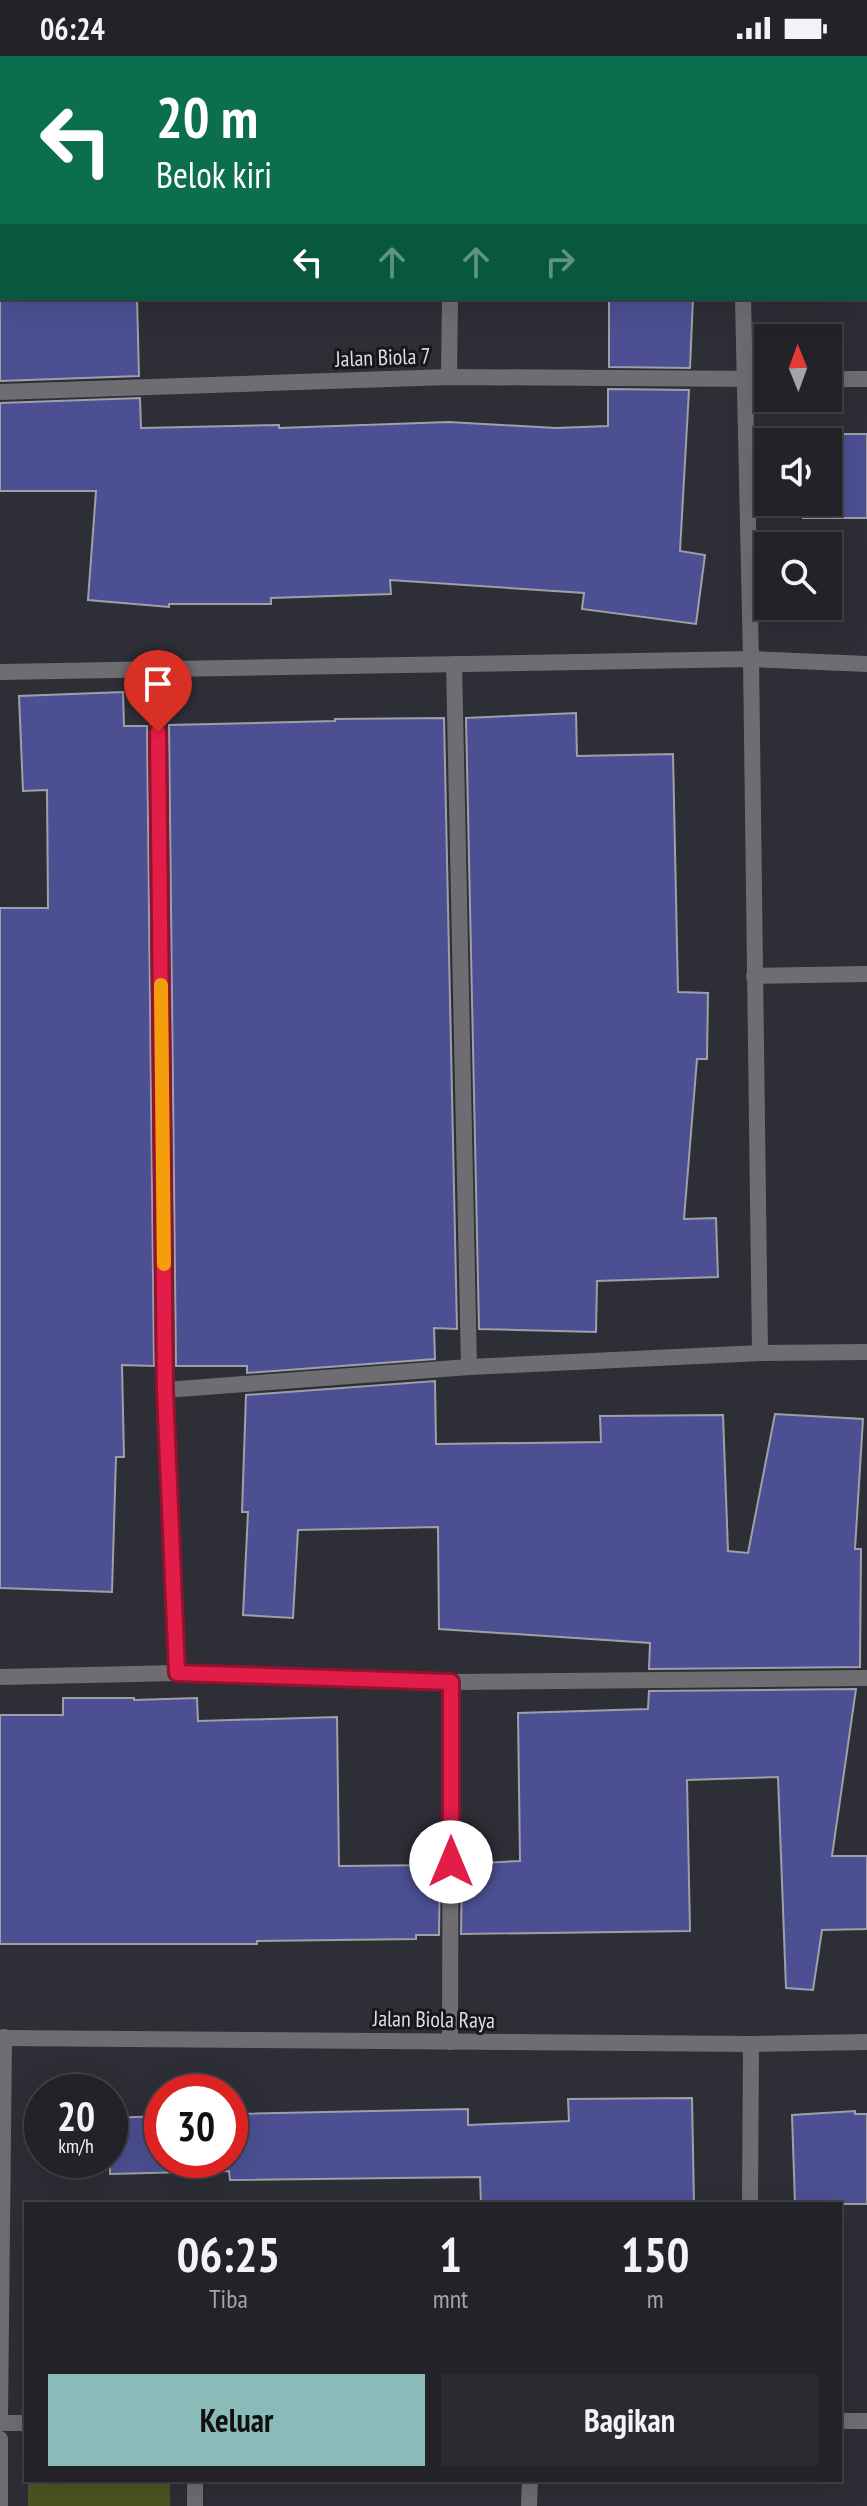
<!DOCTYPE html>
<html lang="id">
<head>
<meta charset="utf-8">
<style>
	:root { --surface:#222228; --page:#2a2a30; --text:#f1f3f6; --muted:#a2a4a8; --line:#3f3f45; --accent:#8bbbb9 }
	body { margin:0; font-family:"PT Sans Narrow",sans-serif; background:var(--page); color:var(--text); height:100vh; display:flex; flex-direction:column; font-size:30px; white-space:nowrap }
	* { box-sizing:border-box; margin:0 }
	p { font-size:26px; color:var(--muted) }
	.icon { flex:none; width:44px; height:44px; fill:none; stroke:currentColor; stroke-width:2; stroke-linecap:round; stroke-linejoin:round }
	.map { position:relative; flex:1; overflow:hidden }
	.details { position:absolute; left:24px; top:2146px; width:818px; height:280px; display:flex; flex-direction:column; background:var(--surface); border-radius:0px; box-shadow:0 8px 32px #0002,0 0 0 2px var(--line) }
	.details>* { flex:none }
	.banner { position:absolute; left:0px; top:0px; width:868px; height:244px; box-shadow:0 8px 32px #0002,0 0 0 2px var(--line); background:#0b6e4f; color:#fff; overflow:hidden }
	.needle { width:52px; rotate:359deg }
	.controls { position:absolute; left:754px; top:268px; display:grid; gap:16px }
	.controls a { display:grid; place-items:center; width:88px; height:88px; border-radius:0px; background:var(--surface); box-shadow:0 8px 32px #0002,0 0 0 2px var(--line); font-size:40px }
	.speed { position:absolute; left:24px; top:2018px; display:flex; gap:16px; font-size:40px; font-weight:700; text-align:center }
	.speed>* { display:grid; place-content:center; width:104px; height:104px; border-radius:50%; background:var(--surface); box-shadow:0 8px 32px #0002,0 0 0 2px var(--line); line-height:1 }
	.speed small { font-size:20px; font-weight:400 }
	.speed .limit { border:12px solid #d22; background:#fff; color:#111 }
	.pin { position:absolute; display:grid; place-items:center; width:68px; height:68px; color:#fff; margin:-82px -34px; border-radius:50% 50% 50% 0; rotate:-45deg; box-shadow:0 0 8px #0007 }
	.pin .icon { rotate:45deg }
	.me { position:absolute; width:88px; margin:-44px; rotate:0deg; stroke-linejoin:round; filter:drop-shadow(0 0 6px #0008) }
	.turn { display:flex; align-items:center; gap:28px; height:168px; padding:0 24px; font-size:36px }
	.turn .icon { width:104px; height:104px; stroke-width:2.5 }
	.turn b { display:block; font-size:56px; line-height:68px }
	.lanes { display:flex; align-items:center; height:76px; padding:0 24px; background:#0003; justify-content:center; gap:40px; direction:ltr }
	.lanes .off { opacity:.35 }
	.eta { display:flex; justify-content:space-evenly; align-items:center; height:136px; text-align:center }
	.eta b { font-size:48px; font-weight:700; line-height:56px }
	.cta { display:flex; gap:16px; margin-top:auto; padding:16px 24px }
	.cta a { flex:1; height:92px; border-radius:0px; background:var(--accent); color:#111; font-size:32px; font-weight:700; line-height:92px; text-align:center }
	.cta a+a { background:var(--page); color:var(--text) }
	.status { display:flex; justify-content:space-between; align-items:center; height:56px; padding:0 40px; background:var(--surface); direction:ltr }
	.status svg { height:22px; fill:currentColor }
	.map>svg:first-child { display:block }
	.green { fill:#4d5322 }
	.building { fill:#4c5092; stroke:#9ea0a9; stroke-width:2 }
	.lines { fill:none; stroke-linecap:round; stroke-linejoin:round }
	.minor { stroke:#6e6e72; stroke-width:16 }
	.route-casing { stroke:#92132f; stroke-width:20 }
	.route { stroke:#e11d48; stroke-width:14 }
	.slow { stroke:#f59e0b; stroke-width:14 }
	.labels { text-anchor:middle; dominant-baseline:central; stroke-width:6; stroke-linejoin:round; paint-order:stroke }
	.street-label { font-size:22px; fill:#dedfe3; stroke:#16171a }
</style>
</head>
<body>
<div class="status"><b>06:24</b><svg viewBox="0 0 49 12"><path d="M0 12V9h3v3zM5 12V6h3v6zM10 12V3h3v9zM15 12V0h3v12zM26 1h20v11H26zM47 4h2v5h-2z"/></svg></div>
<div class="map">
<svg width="867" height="2450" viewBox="0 0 867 2450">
	<rect width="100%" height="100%" fill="#2d2e36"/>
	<g class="green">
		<polygon points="92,0 390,0 390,2"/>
		<rect x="28" y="2424" width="142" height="26"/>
	</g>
	<g class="building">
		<polygon points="0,242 137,242 139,320 0,325"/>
		<polygon points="609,242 693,242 690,312 609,311"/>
		<polygon points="608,333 689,334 680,495 705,499 696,568 582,553 584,537 390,524 391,538 271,542 271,548 169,548 169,551 88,544 96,435 0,435 0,347 140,342 141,372 279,369 279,372 449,366 556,372 608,370"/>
		<polygon points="804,378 867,378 867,462 803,462 803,446 828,446 828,386 804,386"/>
		<polygon points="123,636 124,670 147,670 154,1310 122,1309 124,1401 116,1401 112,1536 0,1532 0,852 48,852 47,734 23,735 19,640"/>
		<polygon points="576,657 577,700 673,698 678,936 708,937 707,1003 697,1003 684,1163 716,1162 718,1221 597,1225 596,1276 479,1273 466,662"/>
		<polygon points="444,662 457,1273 434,1272 435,1303 247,1317 247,1310 176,1310 169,669 335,665 335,663"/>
		<polygon points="435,1325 436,1388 601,1386 600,1360 723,1359 728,1495 748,1497 775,1358 863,1363 855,1493 861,1493 860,1611 649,1613 650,1587 439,1573 438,1471 298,1474 293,1562 243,1559 248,1456 242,1456 246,1339"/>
		<polygon points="856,1633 832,1800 867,1800 867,1873 822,1874 813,1934 786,1932 778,1721 687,1724 690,1875 461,1878 462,1808 520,1805 518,1657 648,1653 649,1635"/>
		<polygon points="63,1642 134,1642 134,1644 197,1642 198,1665 337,1661 339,1810 440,1809 439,1879 416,1879 416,1883 257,1885 257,1888 0,1888 0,1659 63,1659"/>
		<polygon points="692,2042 694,2148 481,2148 480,2121 230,2124 229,2115 110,2118 110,2062 162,2060 162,2104 230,2104 230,2058 468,2053 468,2069 569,2065 568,2043"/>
		<polygon points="855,2055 855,2058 867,2058 867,2148 795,2148 792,2059"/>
	</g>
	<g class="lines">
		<g class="minor">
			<polyline points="741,0 741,2"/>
			<polyline points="453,2 453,0"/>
			<polyline points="0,52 2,52"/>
			<polyline points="743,242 751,603 760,1297 867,1296"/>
			<polyline points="449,321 450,242"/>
			<polyline points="828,323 867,323"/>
			<polyline points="0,336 449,321 768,323"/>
			<polyline points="454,608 469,1311"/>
			<polyline points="157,613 165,1334 177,1617"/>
			<polyline points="0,616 751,603 867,608"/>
			<polyline points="754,920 867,918"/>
			<polyline points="165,1334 469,1311 760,1297"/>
			<polyline points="0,1621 177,1617 451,1626 867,1622"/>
			<polyline points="0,1982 751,1988 867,1986"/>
			<polyline points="450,1986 451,1626"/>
			<polyline points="750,2148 751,1988"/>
			<polyline points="0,2363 4,1981"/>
			<polyline points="840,2365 867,2365"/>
			<polyline points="0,2367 26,2367"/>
			<polyline points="0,2383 0,2450"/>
			<polyline points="195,2450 195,2424"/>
			<polyline points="529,2450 530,2424"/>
		</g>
	</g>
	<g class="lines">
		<defs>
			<polyline id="route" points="158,676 165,1334 177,1617 451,1626 451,1806"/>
		</defs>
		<use href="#route" class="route-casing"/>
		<use href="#route" class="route"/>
		<polyline class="slow" points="161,929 164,1208"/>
	</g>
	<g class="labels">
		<g class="street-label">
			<text transform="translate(383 301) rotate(-2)">Jalan Biola 7</text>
			<text transform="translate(434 1963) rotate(1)">Jalan Biola Raya</text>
		</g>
	</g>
</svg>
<div class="controls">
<a><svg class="needle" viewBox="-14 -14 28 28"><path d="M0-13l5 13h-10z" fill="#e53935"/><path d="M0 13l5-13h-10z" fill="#a2a4a8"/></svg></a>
<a><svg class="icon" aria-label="sound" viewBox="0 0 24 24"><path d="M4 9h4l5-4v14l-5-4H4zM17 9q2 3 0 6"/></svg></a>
<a><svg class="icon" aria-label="search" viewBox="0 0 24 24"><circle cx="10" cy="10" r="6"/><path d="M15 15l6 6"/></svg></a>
</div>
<div class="speed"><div>20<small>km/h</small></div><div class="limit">30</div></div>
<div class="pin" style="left:158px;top:676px;background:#d93025"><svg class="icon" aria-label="arrive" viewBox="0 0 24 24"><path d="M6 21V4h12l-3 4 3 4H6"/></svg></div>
<svg class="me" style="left:451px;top:1806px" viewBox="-20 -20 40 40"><circle r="19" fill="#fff"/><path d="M0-13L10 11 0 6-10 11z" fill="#e11d48"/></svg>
<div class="banner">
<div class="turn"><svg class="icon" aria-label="left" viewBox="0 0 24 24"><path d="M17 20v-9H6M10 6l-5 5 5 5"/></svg><div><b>20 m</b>Belok kiri</div></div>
<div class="lanes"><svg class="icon" aria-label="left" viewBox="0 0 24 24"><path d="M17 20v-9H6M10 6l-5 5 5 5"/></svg><svg class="icon off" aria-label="ahead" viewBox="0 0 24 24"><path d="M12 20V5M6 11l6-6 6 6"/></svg><svg class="icon off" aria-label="ahead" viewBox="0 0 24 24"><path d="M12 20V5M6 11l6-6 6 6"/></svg><svg class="icon off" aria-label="right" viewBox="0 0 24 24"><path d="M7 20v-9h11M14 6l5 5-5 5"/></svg></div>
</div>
<section class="details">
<div class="eta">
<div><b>06:25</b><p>Tiba</p></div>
<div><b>1</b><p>mnt</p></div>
<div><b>150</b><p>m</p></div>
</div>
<div class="cta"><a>Keluar</a><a>Bagikan</a></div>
</section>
</div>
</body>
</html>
